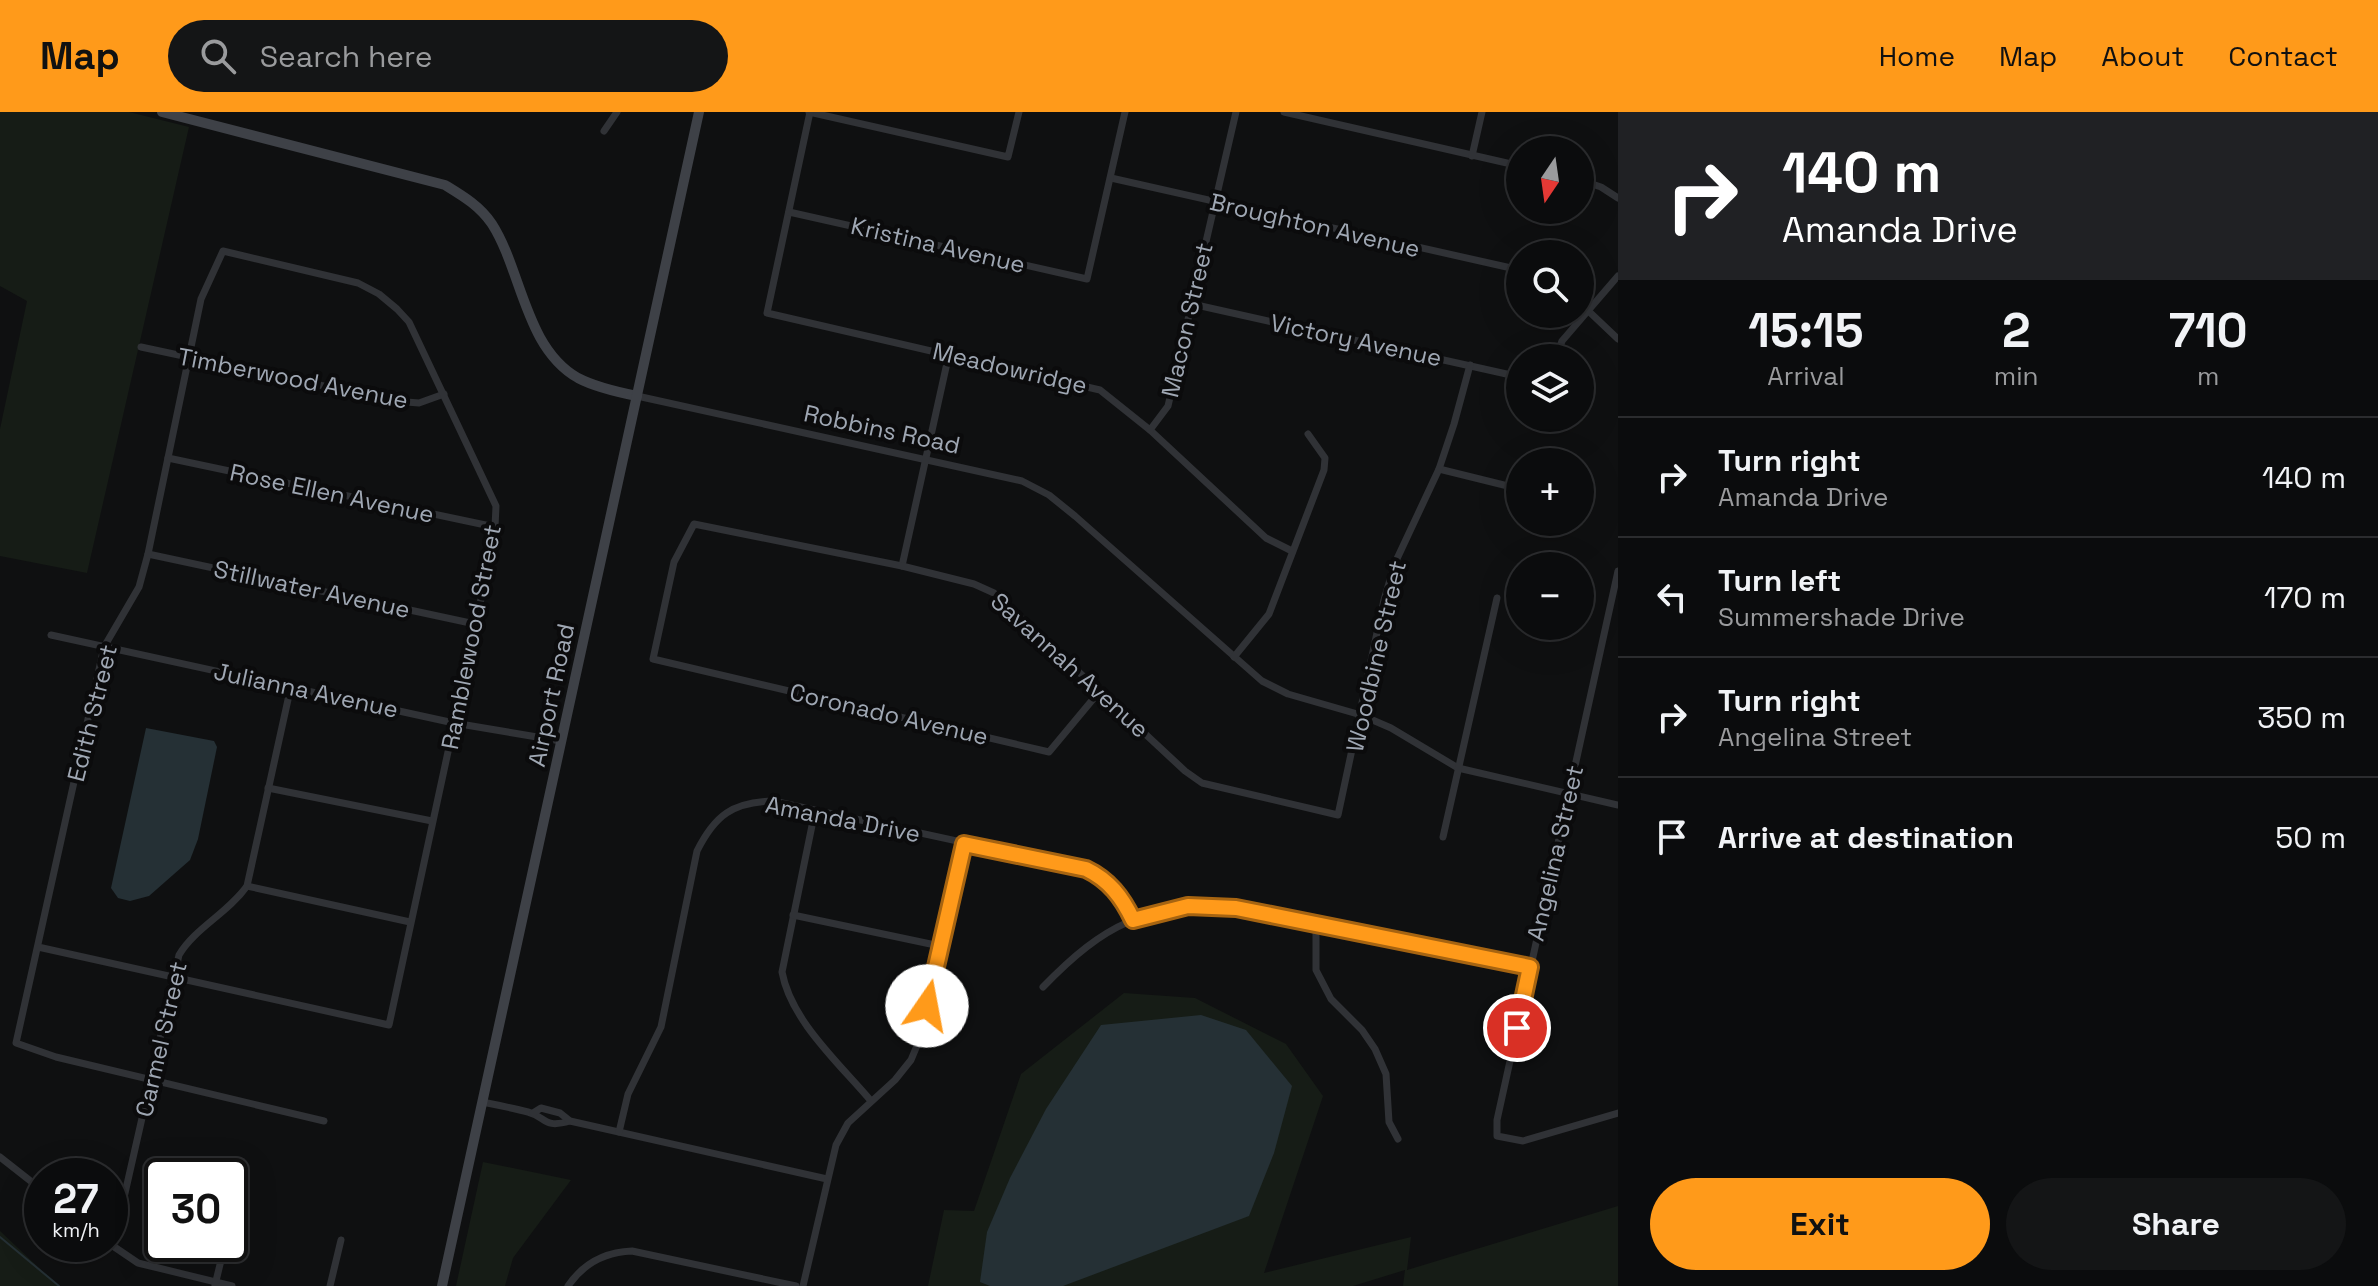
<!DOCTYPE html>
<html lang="en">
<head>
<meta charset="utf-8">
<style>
	:root { --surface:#0b0c0d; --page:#141516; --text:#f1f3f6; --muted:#9a9b9d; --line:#2b2c2e; --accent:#ff9a1a }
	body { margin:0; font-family:"Space Grotesk",sans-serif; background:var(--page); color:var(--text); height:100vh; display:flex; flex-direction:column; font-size:30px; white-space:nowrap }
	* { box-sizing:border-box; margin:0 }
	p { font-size:26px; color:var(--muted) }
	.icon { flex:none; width:44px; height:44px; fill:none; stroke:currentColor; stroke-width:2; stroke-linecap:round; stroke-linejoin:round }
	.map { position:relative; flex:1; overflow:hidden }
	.panel { display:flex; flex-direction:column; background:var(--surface); width:760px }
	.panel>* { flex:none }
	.guide { background:#202124; color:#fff; overflow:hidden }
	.needle { width:52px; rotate:193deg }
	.controls { position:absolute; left:1506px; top:24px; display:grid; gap:16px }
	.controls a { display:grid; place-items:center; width:88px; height:88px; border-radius:50%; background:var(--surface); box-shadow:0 8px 32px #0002,0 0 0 2px var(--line); font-size:40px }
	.speed { position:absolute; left:24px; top:1046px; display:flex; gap:16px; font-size:40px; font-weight:700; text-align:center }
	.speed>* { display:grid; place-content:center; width:104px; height:104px; border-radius:50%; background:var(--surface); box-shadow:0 8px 32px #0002,0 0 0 2px var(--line); line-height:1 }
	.speed small { font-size:20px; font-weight:400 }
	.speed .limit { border:4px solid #111; border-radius:12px; background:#fff; color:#111 }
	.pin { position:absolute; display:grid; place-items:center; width:68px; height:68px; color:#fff; margin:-34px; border:4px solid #fff; border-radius:50%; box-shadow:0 2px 8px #0007 }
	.me { position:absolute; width:88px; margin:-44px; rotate:12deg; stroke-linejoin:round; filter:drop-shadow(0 0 6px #0008) }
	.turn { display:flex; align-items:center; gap:28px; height:168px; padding:0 32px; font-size:36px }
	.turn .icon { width:104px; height:104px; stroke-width:2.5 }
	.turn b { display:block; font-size:56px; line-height:68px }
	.eta { display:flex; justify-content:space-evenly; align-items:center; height:136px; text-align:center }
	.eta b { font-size:48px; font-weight:800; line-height:56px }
	.primary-button { display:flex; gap:16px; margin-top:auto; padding:16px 32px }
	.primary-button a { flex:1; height:92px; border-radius:48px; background:var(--accent); color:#111; font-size:32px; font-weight:800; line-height:92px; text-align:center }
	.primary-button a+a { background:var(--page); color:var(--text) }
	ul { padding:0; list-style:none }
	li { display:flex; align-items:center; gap:24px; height:120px; padding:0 32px; border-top:2px solid var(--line) }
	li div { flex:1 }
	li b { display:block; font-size:30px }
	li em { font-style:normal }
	header { display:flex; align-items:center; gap:48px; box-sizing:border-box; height:112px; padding:0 40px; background:var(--accent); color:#111 }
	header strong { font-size:38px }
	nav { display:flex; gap:44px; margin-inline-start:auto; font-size:28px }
	.search { width:560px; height:72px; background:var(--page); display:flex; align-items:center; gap:20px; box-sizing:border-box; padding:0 28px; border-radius:44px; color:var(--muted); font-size:30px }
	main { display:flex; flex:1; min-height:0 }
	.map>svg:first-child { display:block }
	.green { fill:#161c16 }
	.water { fill:#253035 }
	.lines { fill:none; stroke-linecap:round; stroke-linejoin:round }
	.stream { stroke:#253035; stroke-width:2 }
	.street { stroke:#303236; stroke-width:7 }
	.secondary { stroke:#3e4147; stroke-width:10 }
	.route-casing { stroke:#a66411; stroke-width:20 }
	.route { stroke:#ff9a1a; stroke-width:14 }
	.labels { text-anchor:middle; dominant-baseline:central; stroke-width:8; stroke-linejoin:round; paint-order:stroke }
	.street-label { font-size:24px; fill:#9fa7b3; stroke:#0b0b0c }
</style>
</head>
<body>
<header>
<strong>Map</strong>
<div class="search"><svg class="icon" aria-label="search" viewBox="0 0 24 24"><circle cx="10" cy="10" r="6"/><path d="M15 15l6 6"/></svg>Search here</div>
<nav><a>Home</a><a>Map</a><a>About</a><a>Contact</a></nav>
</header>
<main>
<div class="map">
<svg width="1618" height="1174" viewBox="0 0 1618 1174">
	<rect width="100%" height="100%" fill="#0f1011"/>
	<g class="green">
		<polygon points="0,0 129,0 189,15 87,461 0,444 0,317 27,189 0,174"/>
		<polygon points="1124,881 1195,886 1286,932 1323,984 1264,1161 1411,1125 1407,1158 1618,1094 1618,1174 1403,1174 1405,1158 1353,1174 928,1174 944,1098 974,1099 1021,962"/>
		<polygon points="483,1050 571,1068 513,1146 505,1174 456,1174"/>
		<polygon points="0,1119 58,1174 0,1174"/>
	</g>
	<g class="water">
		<polygon points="146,616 214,629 217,635 198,727 190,748 149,784 130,789 118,786 111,776"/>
		<polygon points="1201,903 1246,918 1292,974 1274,1041 1249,1104 1063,1174 990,1174 980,1170 987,1120 1010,1066 1046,997 1101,913"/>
	</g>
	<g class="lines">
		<polyline class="stream" points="0,1125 59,1174"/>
		<g class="street">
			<polyline points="809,0 1008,45 1019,0"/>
			<polyline points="810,0 767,201 1100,278 1150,318 1266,426 1292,439"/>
			<polyline points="1284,0 1520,54"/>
			<polyline points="604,19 617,0"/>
			<polyline points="1472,44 1482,0"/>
			<polyline points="1111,66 1520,158"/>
			<polyline points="1580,68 1601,75 1618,86"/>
			<polyline points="789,100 1087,167 1125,0"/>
			<polyline points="1580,191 1618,227"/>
			<polyline points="1192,192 1520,265"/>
			<polyline points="141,235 394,289 419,291 444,282"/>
			<polyline points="1556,246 1562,229 1618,164"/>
			<polyline points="637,284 1022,369 1049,383 1075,404 1262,569 1288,582 1361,603 1391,616 1458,656 1618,693"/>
			<polyline points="1150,318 1168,294 1236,0"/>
			<polyline points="168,346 495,415"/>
			<polyline points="1439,357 1520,377"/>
			<polyline points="148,442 475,512"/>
			<polyline points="902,454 949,242"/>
			<polyline points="1618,459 1497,1008 1497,1024 1523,1029 1618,1001"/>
			<polyline points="51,523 454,611 561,629"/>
			<polyline points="1234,545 1269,502 1324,358 1325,346 1308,322"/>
			<polyline points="1099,580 1049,640 653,547 674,450 694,412 902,454 974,472 994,481 1185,659 1202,671 1338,703 1384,488 1395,451 1439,357 1454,312 1470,253"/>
			<polyline points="268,676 432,709"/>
			<path d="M815,699L782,860C791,909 840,952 871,989"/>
			<polyline points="1443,725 1497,486"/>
			<polyline points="247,774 410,810"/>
			<polyline points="793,803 940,834"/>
			<polyline points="1316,814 1316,858 1331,887 1362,918 1375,937 1386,962 1389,1010 1398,1027"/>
			<polyline points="38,835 389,913 489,450 495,415 496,394 409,210 397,197 379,182 358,171 223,139 201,187 148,442 139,475 104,535 16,931 56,945 324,1009"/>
			<path d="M1043,875C1104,812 1147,790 1236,796L1530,855"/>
			<path d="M482,990C497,993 513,996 528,1000C547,1005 543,1017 570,1009"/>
			<polyline points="533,1001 541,996 560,1001 570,1009 827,1067"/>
			<path d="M619,1020L628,982L661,915L697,739C715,703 733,690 773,689L1086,757C1109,768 1121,785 1133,808"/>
			<polyline points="0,1045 42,1078"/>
			<polyline points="230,1109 232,1100"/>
			<path d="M110,1116L123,1090L179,843C195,816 228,801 247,774L291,574"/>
			<polyline points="110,1132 138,1151 232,1174"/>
			<polyline points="215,1173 225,1132"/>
			<polyline points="330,1174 341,1128"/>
			<path d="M568,1174C583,1152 605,1140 632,1139L796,1174"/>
			<polyline points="803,1174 836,1033 848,1011 895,968 911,948 921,924 964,732"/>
		</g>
		<g class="secondary">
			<path d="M162,0L445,73C463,84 480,94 492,112C522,159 525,236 578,266C595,275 617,280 637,284"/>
			<polyline points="442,1174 699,0"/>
		</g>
	</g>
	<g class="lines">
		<defs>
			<path id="route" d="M927,894L964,732L1086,757C1109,768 1122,785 1133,808L1188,794L1236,796L1530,855L1517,916"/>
		</defs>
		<use href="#route" class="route-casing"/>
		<use href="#route" class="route"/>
	</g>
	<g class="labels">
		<g class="street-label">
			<text transform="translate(1315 113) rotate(13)">Broughton Avenue</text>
			<text transform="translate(938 133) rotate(13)">Kristina Avenue</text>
			<text transform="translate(1187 208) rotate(-77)">Macon Street</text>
			<text transform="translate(1356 228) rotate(12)">Victory Avenue</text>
			<text transform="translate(1010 256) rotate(13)">Meadowridge</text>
			<text transform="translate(293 266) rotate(11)">Timberwood Avenue</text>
			<text transform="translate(882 317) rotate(12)">Robbins Road</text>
			<text transform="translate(332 381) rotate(12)">Rose Ellen Avenue</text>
			<text transform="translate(312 477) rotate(12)">Stillwater Avenue</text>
			<text transform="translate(471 525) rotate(-79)">Ramblewood Street</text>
			<text transform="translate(1376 544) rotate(-77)">Woodbine Street</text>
			<text transform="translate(1070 553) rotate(42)">Savannah Avenue</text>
			<text transform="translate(306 578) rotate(12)">Julianna Avenue</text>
			<text transform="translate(551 583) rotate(-78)">Airport Road</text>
			<text transform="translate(92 601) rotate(-76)">Edith Street</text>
			<text transform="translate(889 602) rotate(13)">Coronado Avenue</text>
			<text transform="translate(843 707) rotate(11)">Amanda Drive</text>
			<text transform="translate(1555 741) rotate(-77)">Angelina Street</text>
			<text transform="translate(161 927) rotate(-77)">Carmel Street</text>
		</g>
	</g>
</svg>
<div class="controls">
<a><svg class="needle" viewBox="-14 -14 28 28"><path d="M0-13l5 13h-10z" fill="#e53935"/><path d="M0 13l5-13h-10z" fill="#9a9b9d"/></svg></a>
<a><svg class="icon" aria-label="search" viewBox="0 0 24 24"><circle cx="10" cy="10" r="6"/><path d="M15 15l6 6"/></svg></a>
<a><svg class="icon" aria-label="layers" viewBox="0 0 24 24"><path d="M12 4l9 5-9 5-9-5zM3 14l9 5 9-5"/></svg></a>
<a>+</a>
<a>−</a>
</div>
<div class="speed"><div>27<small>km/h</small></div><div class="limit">30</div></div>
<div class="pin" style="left:1517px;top:916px;background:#d93025"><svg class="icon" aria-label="arrive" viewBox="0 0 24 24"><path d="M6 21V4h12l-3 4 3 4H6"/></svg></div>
<svg class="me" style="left:927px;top:894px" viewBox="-20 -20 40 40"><circle r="19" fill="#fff"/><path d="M0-13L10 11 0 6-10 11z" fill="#ff9a1a"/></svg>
</div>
<section class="panel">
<div class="guide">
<div class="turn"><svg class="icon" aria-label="right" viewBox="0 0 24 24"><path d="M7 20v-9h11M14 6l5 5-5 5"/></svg><div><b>140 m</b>Amanda Drive</div></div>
</div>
<div class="eta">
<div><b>15:15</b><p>Arrival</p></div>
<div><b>2</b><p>min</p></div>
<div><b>710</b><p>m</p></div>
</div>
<ul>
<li><svg class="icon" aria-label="right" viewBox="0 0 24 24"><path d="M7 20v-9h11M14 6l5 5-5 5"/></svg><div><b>Turn right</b><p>Amanda Drive</p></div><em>140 m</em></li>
<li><svg class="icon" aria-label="left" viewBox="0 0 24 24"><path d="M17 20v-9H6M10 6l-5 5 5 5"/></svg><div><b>Turn left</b><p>Summershade Drive</p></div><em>170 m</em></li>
<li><svg class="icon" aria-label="right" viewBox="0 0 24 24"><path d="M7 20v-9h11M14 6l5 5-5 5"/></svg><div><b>Turn right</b><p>Angelina Street</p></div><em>350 m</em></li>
<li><svg class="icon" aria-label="arrive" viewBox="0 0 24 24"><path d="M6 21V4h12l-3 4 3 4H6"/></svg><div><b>Arrive at destination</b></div><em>50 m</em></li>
</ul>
<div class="primary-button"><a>Exit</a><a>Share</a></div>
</section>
</main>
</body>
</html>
